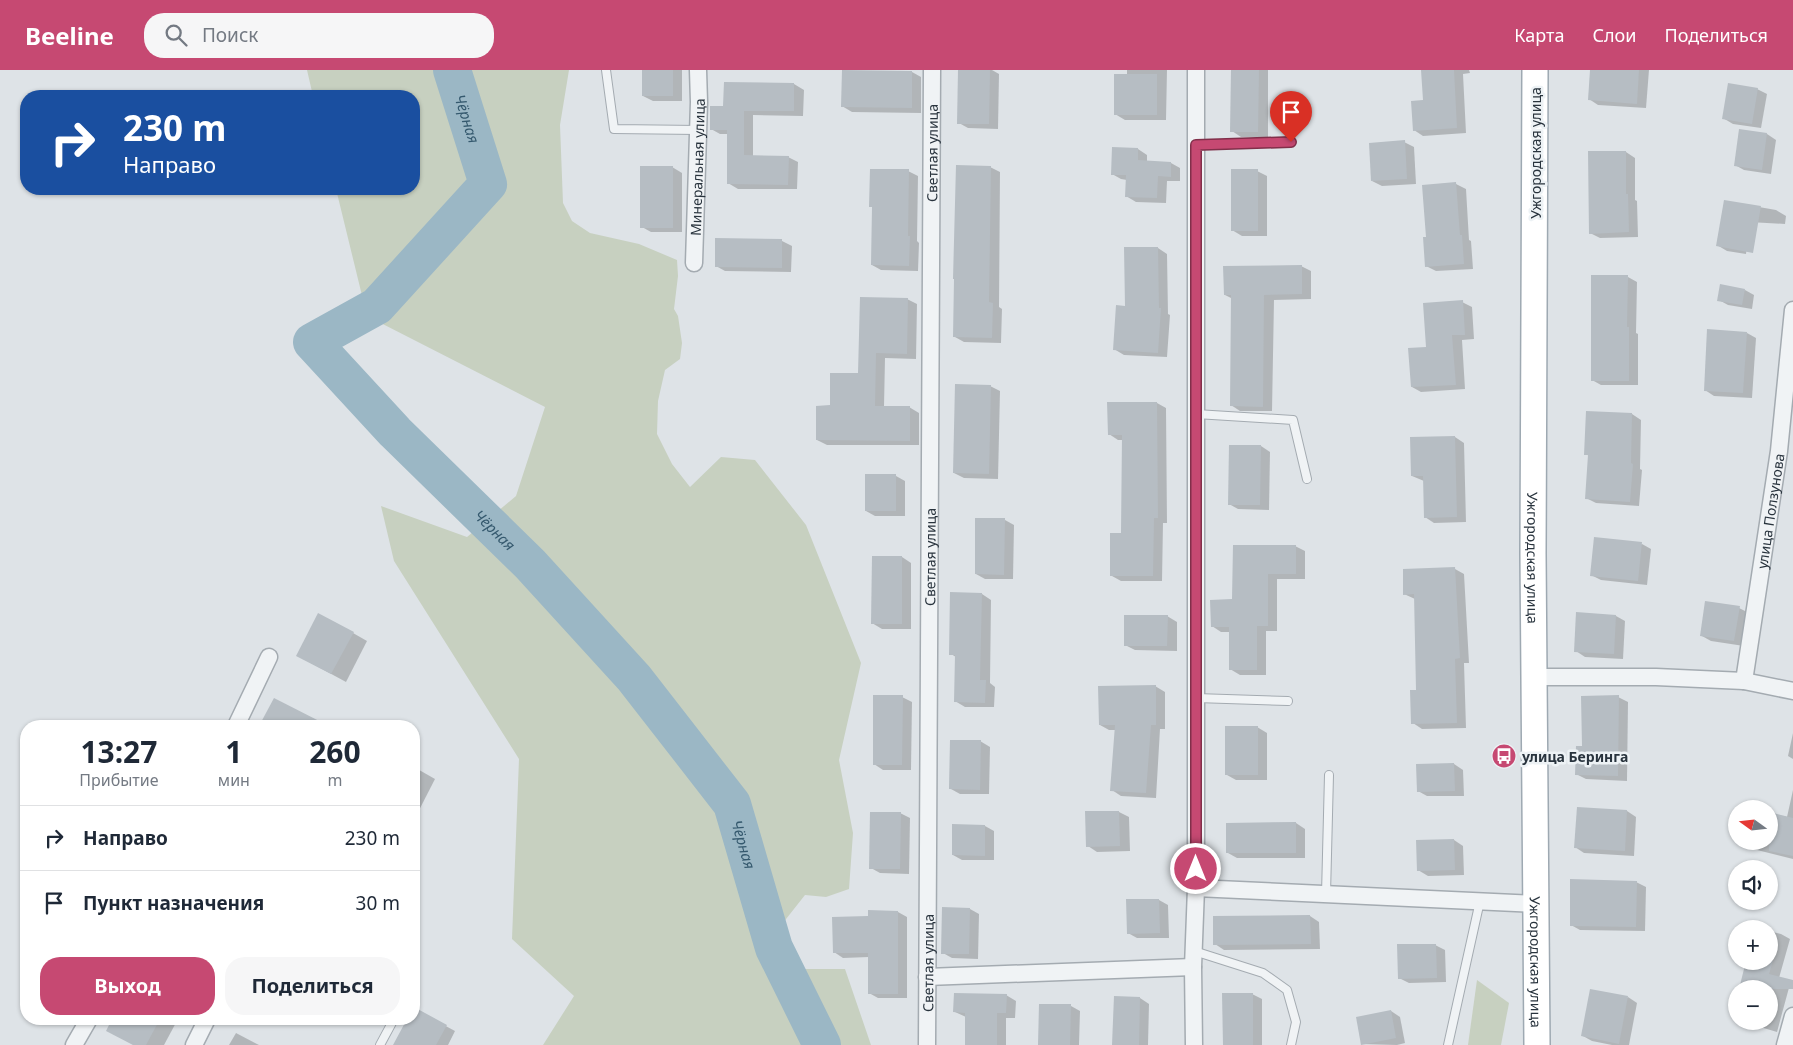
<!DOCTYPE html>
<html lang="ru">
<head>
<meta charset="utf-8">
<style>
	:root { --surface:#fff; --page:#f6f6f7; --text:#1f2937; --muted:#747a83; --line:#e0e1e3; --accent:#c64972 }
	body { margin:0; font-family:"Noto Sans",sans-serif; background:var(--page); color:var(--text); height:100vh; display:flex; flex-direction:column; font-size:19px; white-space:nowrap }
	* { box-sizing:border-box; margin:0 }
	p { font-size:16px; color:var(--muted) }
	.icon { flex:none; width:28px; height:28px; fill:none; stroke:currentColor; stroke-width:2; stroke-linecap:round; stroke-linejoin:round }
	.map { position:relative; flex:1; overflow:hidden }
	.sheet { position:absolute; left:20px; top:650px; width:400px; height:305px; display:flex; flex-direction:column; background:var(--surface); border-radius:20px; box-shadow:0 1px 4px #0004 }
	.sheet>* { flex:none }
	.guide { position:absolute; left:20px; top:20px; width:400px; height:105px; border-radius:20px; box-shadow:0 1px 4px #0004; background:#1a4fa0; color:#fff; overflow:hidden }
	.needle { width:32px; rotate:285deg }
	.tools { position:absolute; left:1728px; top:730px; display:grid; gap:10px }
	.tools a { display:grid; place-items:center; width:50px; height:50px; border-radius:50%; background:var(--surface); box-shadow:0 1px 4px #0004; font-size:25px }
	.pin { position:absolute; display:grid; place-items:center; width:42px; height:42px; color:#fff; margin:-51px -21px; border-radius:50% 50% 50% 0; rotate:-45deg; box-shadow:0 0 5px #0007 }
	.pin .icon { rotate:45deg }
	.me { position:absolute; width:55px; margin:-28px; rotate:0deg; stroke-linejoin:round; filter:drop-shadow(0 0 4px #0008) }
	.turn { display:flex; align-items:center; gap:18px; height:105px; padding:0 20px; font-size:22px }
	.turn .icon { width:65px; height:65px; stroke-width:2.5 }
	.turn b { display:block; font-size:35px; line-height:42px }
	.eta { display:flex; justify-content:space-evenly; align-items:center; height:85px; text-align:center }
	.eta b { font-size:30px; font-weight:700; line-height:35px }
	.button { display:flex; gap:10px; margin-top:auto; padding:10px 20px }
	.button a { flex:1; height:58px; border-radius:20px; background:var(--accent); color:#fff; font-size:20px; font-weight:700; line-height:58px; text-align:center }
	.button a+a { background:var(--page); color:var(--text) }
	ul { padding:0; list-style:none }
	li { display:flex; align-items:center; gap:15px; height:65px; padding:0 20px; border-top:1px solid var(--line) }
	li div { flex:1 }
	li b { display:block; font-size:19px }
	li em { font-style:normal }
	header { display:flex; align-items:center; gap:30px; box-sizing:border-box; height:70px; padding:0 25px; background:var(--accent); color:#fff }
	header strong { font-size:24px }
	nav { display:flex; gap:28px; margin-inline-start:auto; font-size:18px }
	.search { width:350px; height:45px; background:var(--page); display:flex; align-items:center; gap:12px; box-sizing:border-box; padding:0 18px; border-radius:20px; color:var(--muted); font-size:19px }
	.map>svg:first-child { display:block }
	.green { fill:#c7d0c0 }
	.shadow { fill:#0003 }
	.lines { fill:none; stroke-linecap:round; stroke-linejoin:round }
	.river { stroke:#9bb7c5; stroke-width:38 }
	.building { fill:#b6bdc3 }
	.lane-casing { stroke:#a4abb1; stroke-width:10 }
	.street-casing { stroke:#a4abb1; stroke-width:19 }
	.primary-casing { stroke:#9ea9b2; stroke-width:28 }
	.lane { stroke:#f0f3f5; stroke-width:8 }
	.street { stroke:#f0f3f5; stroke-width:16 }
	.primary { stroke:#fff; stroke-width:25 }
	.route-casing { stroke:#812f4a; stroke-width:12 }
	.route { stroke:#c64972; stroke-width:9 }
	.labels { text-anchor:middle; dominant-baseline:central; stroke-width:5; stroke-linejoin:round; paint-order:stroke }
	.street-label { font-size:14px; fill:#28333d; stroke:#edf2f5 }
	.poi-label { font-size:14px; font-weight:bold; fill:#28333d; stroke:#edf2f5; text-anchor:start }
	.water-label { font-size:15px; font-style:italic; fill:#35596e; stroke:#edf2f5 }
</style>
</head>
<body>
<header>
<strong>Beeline</strong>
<div class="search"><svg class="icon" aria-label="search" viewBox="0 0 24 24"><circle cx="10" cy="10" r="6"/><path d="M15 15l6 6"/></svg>Поиск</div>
<nav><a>Карта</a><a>Слои</a><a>Поделиться</a></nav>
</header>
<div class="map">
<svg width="1793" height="975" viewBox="0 0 1793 975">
	<rect width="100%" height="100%" fill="#dee3e7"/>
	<g class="green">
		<polygon points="307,0 569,0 560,55 563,133 572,151 590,163 639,174 677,190 678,206 674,239 678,246 682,273 680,289 665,300 658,331 657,364 672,394 690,417 721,387 755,390 806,455 861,593 839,690 853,763 849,819 826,827 805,825 775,863 805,899 845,899 871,975 543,975 574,926 512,869 519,689 394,491 381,436 467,467 516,426 545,337 367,246 336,119 414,119 414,26 313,26"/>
		<polygon points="1477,910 1509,933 1501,975 1468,975"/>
	</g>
	<g class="shadow">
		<polygon points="643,0 682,0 682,31 653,31 643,26"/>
		<polygon points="959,0 992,0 999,4 998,59 968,58 959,53"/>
		<polygon points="1127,0 1167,0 1166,50 1125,50 1115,44 1127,5"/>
		<polygon points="1232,0 1268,0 1268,67 1241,67 1232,61"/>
		<polygon points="1423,0 1469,0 1470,3 1463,4 1466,63 1423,66 1414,60 1425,31"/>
		<polygon points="1592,0 1649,0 1646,38 1598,35 1589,29"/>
		<polygon points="912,2 921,7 921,43 852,42 842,36"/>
		<polygon points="725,13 794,14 804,20 803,46 753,45 753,86 788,87 798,92 797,119 738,119 728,113 729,64 720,64 711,59 724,37"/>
		<polygon points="1757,19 1767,24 1761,58 1733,54 1723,48"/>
		<polygon points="1740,60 1767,64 1776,70 1771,104 1744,100 1735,95"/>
		<polygon points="1404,72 1414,77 1416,114 1382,116 1372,111"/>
		<polygon points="1138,79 1147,85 1147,92 1171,93 1180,98 1180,111 1167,111 1166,133 1136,132 1126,126 1127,110 1121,109 1112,104"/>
		<polygon points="1626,82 1635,88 1635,130 1637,131 1638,167 1600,168 1590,163"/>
		<polygon points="672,97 682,103 682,162 651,162 642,157"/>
		<polygon points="990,97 1000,102 999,237 1002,239 1001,273 964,272 955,267"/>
		<polygon points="908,101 918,106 917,171 919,173 918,201 881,200 872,195 873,138 871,136"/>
		<polygon points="1257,101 1267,106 1267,166 1242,166 1232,160"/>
		<polygon points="1456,114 1466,119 1469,170 1471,171 1473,199 1436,201 1426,196 1427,168"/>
		<polygon points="1725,131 1776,140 1786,146 1785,154 1749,152 1746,184 1727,181 1717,175"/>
		<polygon points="716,170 782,171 792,176 791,202 725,201 716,196"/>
		<polygon points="1158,178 1167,184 1168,244 1170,245 1167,287 1124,285 1114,279"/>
		<polygon points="1301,196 1311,201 1311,229 1274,230 1272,341 1240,341 1231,335 1233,229 1225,225"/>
		<polygon points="1628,207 1637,212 1636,263 1638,264 1638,315 1601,315 1592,310"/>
		<polygon points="1745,220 1754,225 1752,239 1728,235 1719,230"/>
		<polygon points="907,229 917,234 916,289 885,288 884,337 909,337 919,343 919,375 827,375 817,370 831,337 859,304"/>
		<polygon points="1462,232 1472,237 1474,269 1462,270 1465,319 1421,322 1412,317 1427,278"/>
		<polygon points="1747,263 1756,268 1752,328 1714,326 1705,320"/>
		<polygon points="990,316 1000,321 998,409 964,408 954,403"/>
		<polygon points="1157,333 1166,338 1167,453 1163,453 1162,511 1121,511 1112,506 1122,464 1123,370 1118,370 1109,364"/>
		<polygon points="1632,344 1641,350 1640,399 1642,400 1639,436 1596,433 1586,428 1589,386 1586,384"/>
		<polygon points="1455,367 1464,373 1466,452 1434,453 1425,447 1424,411 1412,406"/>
		<polygon points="1261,376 1270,382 1269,440 1238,439 1229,434"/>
		<polygon points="866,405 896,406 905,411 905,446 875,446 866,441"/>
		<polygon points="1005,450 1014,455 1013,509 985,509 976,504"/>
		<polygon points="1642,474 1651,479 1647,515 1601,510 1591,505"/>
		<polygon points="1295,476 1305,481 1305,509 1277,509 1277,561 1266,561 1266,605 1240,605 1230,599 1230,562 1221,562 1212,556"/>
		<polygon points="902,487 911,493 911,559 882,559 872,553"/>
		<polygon points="1455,499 1464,504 1469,593 1464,593 1466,658 1422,659 1413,653 1417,621 1415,529 1404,524"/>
		<polygon points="982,524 991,530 990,613 995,617 994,637 965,637 955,631 956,587 951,584"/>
		<polygon points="1739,538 1749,543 1744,576 1711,571 1702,566"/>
		<polygon points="1578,544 1616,546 1625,551 1623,589 1585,587 1576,581"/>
		<polygon points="1167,546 1177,552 1177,581 1135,580 1125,575"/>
		<polygon points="353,563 367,571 346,612 311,593"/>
		<polygon points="1155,616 1165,622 1165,659 1160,659 1156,728 1121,726 1112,720 1116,660 1109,660 1100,655"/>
		<polygon points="902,627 912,632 911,700 883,700 874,694"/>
		<polygon points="1618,627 1628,632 1627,711 1586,709 1576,704 1583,678"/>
		<polygon points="275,630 311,648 324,656 261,656"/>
		<polygon points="1257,657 1267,663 1267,710 1236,710 1227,705"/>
		<polygon points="1793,663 1793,689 1788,686"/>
		<polygon points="980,671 990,677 989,724 960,724 951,719"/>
		<polygon points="1454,694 1463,700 1464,726 1427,726 1418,721"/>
		<polygon points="414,697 435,709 414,750"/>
		<polygon points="1793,720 1793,789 1749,778 1740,773 1740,771 1769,771 1769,743 1787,747"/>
		<polygon points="1578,738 1627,741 1636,747 1634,786 1584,783 1575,777"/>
		<polygon points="1119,742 1129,747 1130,781 1097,782 1088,776 1087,743"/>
		<polygon points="900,743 910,748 909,804 880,803 871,798"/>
		<polygon points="1296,753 1305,759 1305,788 1237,788 1228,783"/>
		<polygon points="985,756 994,761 994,790 962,790 953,785"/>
		<polygon points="1454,770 1463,776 1464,805 1428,806 1418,800"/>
		<polygon points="1636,812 1646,817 1645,861 1580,860 1571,855"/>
		<polygon points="1159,830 1168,835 1169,868 1137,868 1128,863"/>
		<polygon points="970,839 979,844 978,889 952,888 943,883"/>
		<polygon points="898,842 907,847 907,928 878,928 869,923 869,887 843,888 834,882 869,848"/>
		<polygon points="1310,846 1319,852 1320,879 1224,880 1215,874"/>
		<polygon points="1745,854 1762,859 1743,859"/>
		<polygon points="1769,861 1781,864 1790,869 1779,908 1790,914 1777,962 1740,951 1769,951 1769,919 1747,892 1744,891 1769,891"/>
		<polygon points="1435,875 1445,880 1446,912 1409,913 1399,908"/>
		<polygon points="1252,924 1262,929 1262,975 1224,975"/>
		<polygon points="1006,925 1016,931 1015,948 1006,948 1006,975 966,975 966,947 955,942"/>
		<polygon points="1628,927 1637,933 1629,975 1612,975 1592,971 1583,966"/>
		<polygon points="1140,928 1149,934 1148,975 1114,975"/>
		<polygon points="1736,932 1736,949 1732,947"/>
		<polygon points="1071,936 1080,941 1079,975 1039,975"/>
		<polygon points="414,939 455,961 448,975 394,975 408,949 414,949"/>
		<polygon points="1391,941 1400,947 1405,973 1397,975 1362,974"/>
		<polygon points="114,949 178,949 164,975 134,975 108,960"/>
		<polygon points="236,963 259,975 229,975"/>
	</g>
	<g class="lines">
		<path class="river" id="s1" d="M452,0L488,114L377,236L312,272L395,362L530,494L634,608L732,734L774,878L822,975"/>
	</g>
	<g class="building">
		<rect x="642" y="0" width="31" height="26"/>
		<polygon points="842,0 912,1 912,38 841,37"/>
		<polygon points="958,0 990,0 989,54 957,54"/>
		<polygon points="1231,0 1259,0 1258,62 1230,62"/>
		<polygon points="1421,0 1454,0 1457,58 1413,61 1411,31 1423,30"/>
		<polygon points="1590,0 1639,0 1637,34 1588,30"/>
		<rect x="1114" y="4" width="43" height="41"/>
		<polygon points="724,12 794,13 794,41 744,41 744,85 789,86 788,115 727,114 727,60 710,60 710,36 723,36"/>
		<polygon points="1728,13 1758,18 1752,54 1722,49"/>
		<polygon points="1739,59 1767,63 1762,100 1734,96"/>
		<polygon points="1405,70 1407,109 1371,111 1369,73"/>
		<polygon points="1112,77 1138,78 1138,90 1171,92 1171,107 1158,106 1157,128 1125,127 1126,105 1111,105"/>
		<polygon points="1588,81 1626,81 1626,124 1628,124 1629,162 1589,164"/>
		<polygon points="956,95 991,96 989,232 993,233 992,268 953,267 954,209 953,209"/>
		<rect x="640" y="96" width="33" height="62"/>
		<polygon points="870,99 909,99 908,166 910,166 909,196 871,195 872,137 869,137"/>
		<rect x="1231" y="99" width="27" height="62"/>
		<polygon points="1456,112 1460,165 1462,165 1464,194 1425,197 1423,167 1426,167 1422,115"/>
		<polygon points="1724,130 1761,136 1753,183 1716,176"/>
		<polygon points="715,168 782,169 782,198 715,197"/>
		<polygon points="1124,177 1158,177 1159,238 1161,238 1158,283 1113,280 1116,235 1125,236"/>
		<polygon points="1302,195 1302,224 1264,225 1263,337 1230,336 1231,225 1224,225 1223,196"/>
		<polygon points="1591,205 1628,205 1627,257 1629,257 1629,311 1591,311"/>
		<polygon points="1720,214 1745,219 1742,235 1717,231"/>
		<polygon points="860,227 908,228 907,284 876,283 875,336 910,336 910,371 816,370 816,336 830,335 830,303 858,303"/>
		<polygon points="1463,230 1465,265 1452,265 1456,315 1411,317 1408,278 1426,277 1423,233"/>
		<polygon points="1707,259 1747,262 1743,323 1704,321"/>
		<polygon points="955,314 991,315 989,404 953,403"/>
		<polygon points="1107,332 1157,332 1158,448 1154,448 1153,506 1110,506 1110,463 1121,463 1122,365 1108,365"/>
		<polygon points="1586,341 1632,343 1631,393 1633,394 1630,432 1585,429 1588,385 1584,385"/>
		<polygon points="1455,366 1457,447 1424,448 1423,406 1411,406 1410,367"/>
		<polygon points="1229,375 1261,375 1260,435 1228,435"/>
		<rect x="865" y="404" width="31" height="37"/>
		<polygon points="975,448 1005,448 1004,505 975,504"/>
		<polygon points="1594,467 1642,472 1638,511 1590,506"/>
		<polygon points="1233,475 1296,475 1296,504 1268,504 1268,556 1257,556 1257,600 1229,600 1229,557 1211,557 1210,530 1232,529"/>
		<polygon points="872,486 902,486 902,554 871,554"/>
		<polygon points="1455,497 1460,588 1455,589 1457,653 1411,654 1410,620 1416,620 1414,524 1403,525 1403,499"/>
		<polygon points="950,522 982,523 980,610 986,610 985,633 954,632 955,585 949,585"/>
		<polygon points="1705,531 1740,536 1734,571 1700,566"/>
		<polygon points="1576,542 1616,545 1614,584 1574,582"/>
		<polygon points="318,543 354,562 331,604 296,586"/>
		<polygon points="1124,545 1168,545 1167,576 1124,576"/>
		<polygon points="1156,615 1156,655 1151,655 1146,723 1110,721 1115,655 1099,655 1098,616"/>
		<polygon points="873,625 903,625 902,695 873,695"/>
		<polygon points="1619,625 1618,706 1575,705 1576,676 1582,676 1581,626"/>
		<polygon points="274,628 329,656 259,656"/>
		<rect x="1225" y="656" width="33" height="49"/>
		<polygon points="950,670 981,670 980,720 949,719"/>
		<polygon points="1454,693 1455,721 1417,722 1416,694"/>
		<polygon points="1577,737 1627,740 1625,781 1574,778"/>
		<polygon points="1085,741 1119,741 1120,776 1086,777"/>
		<polygon points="870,742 901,742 900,799 869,799"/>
		<polygon points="1769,742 1793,748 1793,786 1769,781"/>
		<polygon points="1296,752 1296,783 1226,783 1226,753"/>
		<polygon points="952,754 985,755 985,786 952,785"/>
		<polygon points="1454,769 1455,800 1417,801 1416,770"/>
		<polygon points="1570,809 1637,811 1636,857 1570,856"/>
		<polygon points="1126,829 1159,829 1160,863 1127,864"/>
		<polygon points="942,837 970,838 969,884 941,884"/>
		<polygon points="868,840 898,841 898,924 868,924 868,883 833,883 832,847 868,846"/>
		<polygon points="1310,845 1311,874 1213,875 1213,846"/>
		<polygon points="1397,874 1436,874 1437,908 1398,909"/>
		<polygon points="1746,891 1773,891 1769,904 1793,910 1793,919 1739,919"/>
		<polygon points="1590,919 1628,926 1619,974 1581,966"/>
		<polygon points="954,923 1007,924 1006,943 997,943 997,975 965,975 965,943 953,942"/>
		<polygon points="1222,923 1253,923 1253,975 1223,975"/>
		<polygon points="1114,926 1140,927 1139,975 1112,975"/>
		<polygon points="1039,934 1071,934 1070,975 1038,975"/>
		<polygon points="414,937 447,955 436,975 393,975 407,949 414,949"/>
		<polygon points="1391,940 1396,968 1361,975 1356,947"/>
		<polygon points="112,949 160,949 146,975 133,975 106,961"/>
	</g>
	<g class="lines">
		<defs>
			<g id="lane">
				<polyline points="606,0 614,59 698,60"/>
				<polyline points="1196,75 1291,72"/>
				<polyline points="1196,344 1293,350 1307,409"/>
				<polyline points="1196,628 1288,631"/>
				<polyline points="1326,824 1329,705"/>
				<polyline points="1194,881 1263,903 1287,920 1296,952 1291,975"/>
				<polyline points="380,975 394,949"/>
				<polyline points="1448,975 1480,831"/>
			</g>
			<g id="street">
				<path id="s2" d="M694,193L699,32L698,0"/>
				<polyline points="1534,607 1656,607 1744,611 1793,621"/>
				<path id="s3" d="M1744,611L1779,381L1793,240"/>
				<polyline points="236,656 269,587"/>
				<polyline points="1196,818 1536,834"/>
				<polyline points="927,907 1193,897"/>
				<polyline points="74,975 89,949"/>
				<polyline points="194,975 207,949"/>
				<path id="s4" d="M927,975L932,0"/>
				<polyline points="1194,975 1193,897 1196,818 1196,0"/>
				<polyline points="1785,975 1793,946"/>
			</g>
			<g id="primary">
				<path id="s5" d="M1535,0L1533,484L1537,975"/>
			</g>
		</defs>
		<use href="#lane" class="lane-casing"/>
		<use href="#street" class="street-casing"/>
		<use href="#primary" class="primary-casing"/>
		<use href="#lane" class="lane"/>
		<use href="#street" class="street"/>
		<use href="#primary" class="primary"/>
	</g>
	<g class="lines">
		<defs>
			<polyline id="route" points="1196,799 1196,75 1291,72"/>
		</defs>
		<use href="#route" class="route-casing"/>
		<use href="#route" class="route"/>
	</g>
	<defs>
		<symbol id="bus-disc" viewBox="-11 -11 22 22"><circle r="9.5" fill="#c64972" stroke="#edf2f5"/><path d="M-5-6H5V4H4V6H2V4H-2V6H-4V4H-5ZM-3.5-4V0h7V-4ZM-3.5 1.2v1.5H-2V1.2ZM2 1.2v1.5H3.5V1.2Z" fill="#fff"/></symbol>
	</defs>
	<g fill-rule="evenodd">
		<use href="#bus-disc" x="1490" y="672" width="28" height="28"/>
	</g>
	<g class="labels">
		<g class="street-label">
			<text stroke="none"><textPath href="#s4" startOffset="892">Светлая улица</textPath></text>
			<text transform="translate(1535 83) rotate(-90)">Ужгородская улица</text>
			<text stroke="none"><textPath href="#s2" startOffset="96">Минеральная улица</textPath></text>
			<text stroke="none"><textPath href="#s3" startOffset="172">улица Ползунова</textPath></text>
			<text stroke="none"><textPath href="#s4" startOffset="488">Светлая улица</textPath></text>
			<text stroke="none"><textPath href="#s5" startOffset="488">Ужгородская улица</textPath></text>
			<text stroke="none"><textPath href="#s4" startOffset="82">Светлая улица</textPath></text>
			<text stroke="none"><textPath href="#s5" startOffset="892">Ужгородская улица</textPath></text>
		</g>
		<g class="poi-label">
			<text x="1522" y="686">улица Беринга</text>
		</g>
		<g class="water-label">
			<text stroke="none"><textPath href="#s1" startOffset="51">Чёрная</textPath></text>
			<text stroke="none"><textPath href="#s1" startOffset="621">Чёрная</textPath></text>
			<text stroke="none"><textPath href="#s1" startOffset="1026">Чёрная</textPath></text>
		</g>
	</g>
</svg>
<div class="tools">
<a><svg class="needle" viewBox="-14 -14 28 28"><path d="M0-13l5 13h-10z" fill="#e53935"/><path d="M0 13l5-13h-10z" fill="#747a83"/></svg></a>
<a><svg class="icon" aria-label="sound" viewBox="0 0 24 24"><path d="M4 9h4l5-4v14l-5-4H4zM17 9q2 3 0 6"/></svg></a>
<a>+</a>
<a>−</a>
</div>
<div class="pin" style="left:1291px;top:72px;background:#d93025"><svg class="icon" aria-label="arrive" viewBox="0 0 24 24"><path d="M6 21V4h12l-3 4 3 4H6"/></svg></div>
<svg class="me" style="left:1196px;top:799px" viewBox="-20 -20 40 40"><circle r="17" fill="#c64972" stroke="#fff" stroke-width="3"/><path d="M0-11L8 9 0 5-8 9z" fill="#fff"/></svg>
<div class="guide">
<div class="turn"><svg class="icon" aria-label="right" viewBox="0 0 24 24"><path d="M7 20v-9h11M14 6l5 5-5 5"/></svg><div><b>230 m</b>Направо</div></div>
</div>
<section class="sheet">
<div class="eta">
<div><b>13:27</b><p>Прибытие</p></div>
<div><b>1</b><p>мин</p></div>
<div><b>260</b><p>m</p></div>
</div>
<ul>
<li><svg class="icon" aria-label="right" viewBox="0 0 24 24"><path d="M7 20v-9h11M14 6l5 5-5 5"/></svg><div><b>Направо</b></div><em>230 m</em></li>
<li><svg class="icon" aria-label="arrive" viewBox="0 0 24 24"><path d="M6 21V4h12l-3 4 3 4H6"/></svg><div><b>Пункт назначения</b></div><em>30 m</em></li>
</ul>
<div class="button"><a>Выход</a><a>Поделиться</a></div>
</section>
</div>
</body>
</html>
